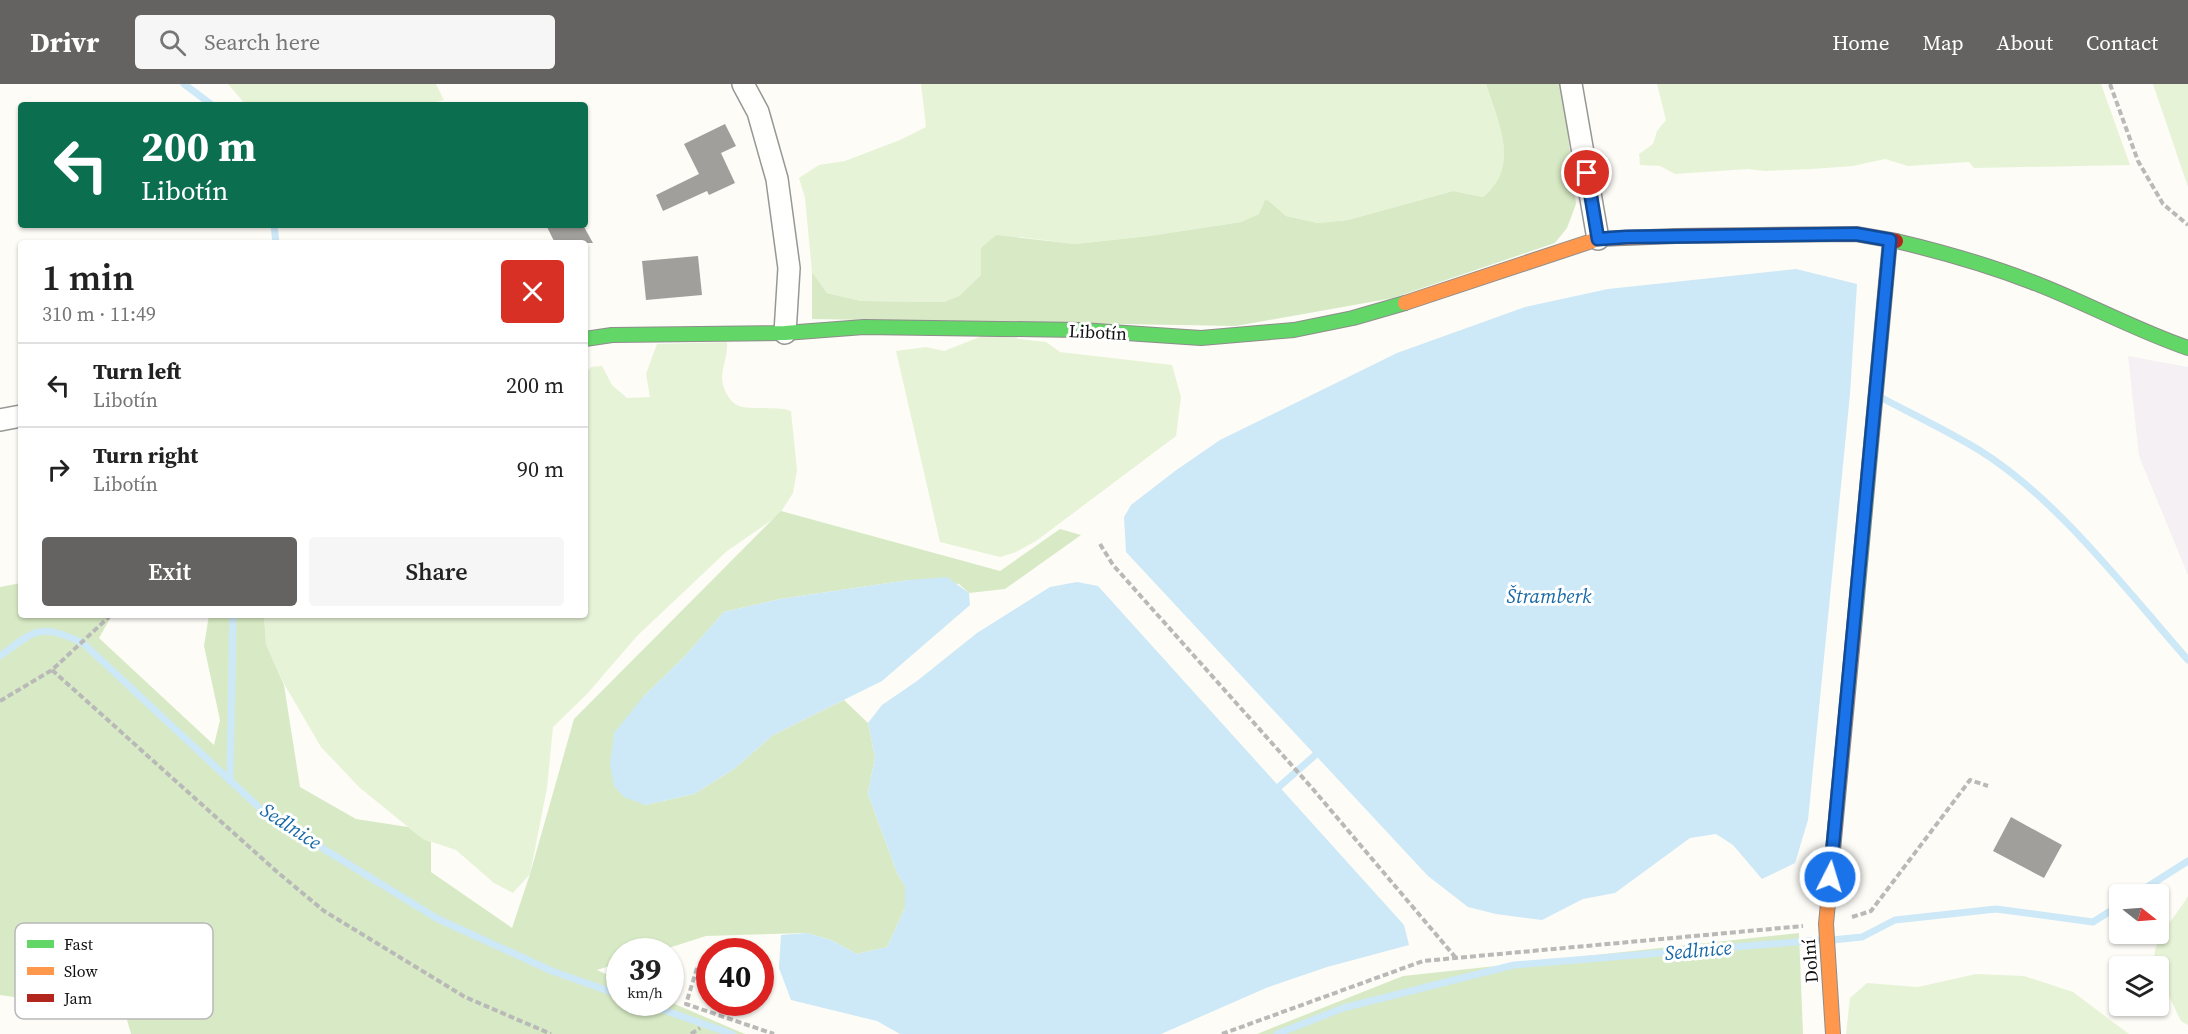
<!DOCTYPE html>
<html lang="en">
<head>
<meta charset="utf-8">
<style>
	:root { --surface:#fff; --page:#f6f6f6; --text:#222; --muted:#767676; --line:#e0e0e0; --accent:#646362 }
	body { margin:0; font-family:"Source Serif 4",serif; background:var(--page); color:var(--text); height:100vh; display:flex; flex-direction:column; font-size:22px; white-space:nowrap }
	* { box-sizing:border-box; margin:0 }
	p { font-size:20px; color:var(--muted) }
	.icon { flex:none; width:33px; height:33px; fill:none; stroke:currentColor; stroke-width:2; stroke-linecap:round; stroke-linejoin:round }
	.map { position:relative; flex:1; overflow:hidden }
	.panel { position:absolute; left:18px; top:156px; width:570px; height:378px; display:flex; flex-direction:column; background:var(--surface); border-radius:6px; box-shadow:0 2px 4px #0004 }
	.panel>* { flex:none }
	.banner { position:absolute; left:18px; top:18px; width:570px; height:126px; border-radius:6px; box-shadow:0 2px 4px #0004; background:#0b6e4f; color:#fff; overflow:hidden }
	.needle { width:39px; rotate:107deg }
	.tools { position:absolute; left:2109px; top:800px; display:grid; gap:12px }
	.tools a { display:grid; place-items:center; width:60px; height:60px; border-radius:6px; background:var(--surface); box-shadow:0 2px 4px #0004; font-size:30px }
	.speed { position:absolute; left:606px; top:854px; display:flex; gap:12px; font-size:30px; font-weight:700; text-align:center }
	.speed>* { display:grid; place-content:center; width:78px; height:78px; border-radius:50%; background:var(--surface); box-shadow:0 2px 4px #0004; line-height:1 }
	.speed small { font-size:15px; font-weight:400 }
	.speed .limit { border:9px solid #d22; background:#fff; color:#111 }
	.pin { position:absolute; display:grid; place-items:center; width:51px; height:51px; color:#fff; margin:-26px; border:3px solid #fff; border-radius:50%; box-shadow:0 2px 6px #0007 }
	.me { position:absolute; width:66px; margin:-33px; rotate:5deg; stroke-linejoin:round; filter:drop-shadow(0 0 4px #0008) }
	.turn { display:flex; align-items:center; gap:21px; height:126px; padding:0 24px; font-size:27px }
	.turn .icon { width:78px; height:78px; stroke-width:2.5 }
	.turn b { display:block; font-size:42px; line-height:51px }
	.round { display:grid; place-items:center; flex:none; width:63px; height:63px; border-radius:6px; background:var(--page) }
	.headline { display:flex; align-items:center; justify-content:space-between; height:102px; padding:0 24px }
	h1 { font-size:36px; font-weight:600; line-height:45px }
	.cta { display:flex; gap:12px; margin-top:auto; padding:12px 24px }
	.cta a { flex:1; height:69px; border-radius:6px; background:var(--accent); color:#fff; font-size:24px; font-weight:600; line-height:69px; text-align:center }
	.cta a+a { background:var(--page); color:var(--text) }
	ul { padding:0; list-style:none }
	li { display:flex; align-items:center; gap:18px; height:84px; padding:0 24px; border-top:2px solid var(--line) }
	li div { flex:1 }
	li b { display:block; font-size:22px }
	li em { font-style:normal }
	header { display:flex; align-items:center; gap:36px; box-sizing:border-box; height:84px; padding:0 30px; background:var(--accent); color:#fff }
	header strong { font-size:28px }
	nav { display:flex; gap:33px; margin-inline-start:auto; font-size:21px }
	.search { width:420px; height:54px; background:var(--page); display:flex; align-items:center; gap:15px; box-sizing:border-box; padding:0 21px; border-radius:6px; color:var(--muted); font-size:22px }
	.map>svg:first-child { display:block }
	.industrial { fill:#f5f0f3 }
	.green { fill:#e7f3d7 }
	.forest { fill:#d8eac5 }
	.water { fill:#cde8f7 }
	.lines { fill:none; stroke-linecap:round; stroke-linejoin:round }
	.stream { stroke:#cde8f7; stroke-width:7 }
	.building { fill:#a19f9c }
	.street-casing { stroke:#979795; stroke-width:24 }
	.fast-casing { stroke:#8e8d8b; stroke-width:16 }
	.slow-casing { stroke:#8e8d8b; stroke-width:16 }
	.jam-casing { stroke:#8e8d8b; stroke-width:16 }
	.path { stroke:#b9b9b8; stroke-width:4; stroke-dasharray:6 3; stroke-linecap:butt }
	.street { stroke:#fffffe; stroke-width:21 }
	.fast { stroke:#63d668; stroke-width:14 }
	.slow { stroke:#ff974d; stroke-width:14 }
	.jam { stroke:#b3261e; stroke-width:14 }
	.route-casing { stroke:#114b97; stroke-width:15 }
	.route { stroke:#1a73e8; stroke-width:10 }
	.labels { text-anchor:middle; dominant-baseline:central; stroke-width:6; stroke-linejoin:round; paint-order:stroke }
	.street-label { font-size:18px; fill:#111; stroke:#fff }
	.water-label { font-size:20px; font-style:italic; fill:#1768a6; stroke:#fff }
	.key { fill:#fff; stroke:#b8b8b8; stroke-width:1.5 }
	.key-label { font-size:16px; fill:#111 }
</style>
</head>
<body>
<header>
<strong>Drivr</strong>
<div class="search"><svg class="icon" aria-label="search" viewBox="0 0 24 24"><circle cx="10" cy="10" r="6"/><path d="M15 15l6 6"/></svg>Search here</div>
<nav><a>Home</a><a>Map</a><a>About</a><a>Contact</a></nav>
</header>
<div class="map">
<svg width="2188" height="950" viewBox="0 0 2188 950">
	<rect width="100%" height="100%" fill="#fdfcf7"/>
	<polygon class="industrial" points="2128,272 2188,283 2188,491 2139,372"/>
	<g class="green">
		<polygon points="228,0 436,0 444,16 422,21 246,21"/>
		<path d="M921,0H1486C1498,38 1521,82 1483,113L1453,107L1348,136L1318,139L1286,132L1269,117L1259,130L1241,138L1149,152L1075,160L1020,153L981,164V191L959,212L944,218L861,217L827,209L812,188L805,114L799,94L819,81L845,77L900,56L926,43Z"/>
		<polygon points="1657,0 2101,0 2130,81 1974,84 1969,78 1908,82 1885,75 1853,82 1812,85 1765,87 1748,85 1675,90 1660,82 1640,81 1639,70 1653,60 1657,47 1666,36"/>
		<polygon points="2153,0 2188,0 2188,103"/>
		<polygon points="985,251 1046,258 1060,268 1172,281 1181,313 1176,352 1036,457 1016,468 1000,473 940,458 896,267 926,263 944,267"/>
		<path d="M727,258C728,272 722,282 722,295C723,305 729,318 739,322C750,326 776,322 791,327L797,386L793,409L779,431L727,467L637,552L587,610L553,643L547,704L530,790L513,809L494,799L456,766L423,755L360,704L321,663L283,598L266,560L264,531H585V290L591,283L602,282L612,301L627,314L650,313L646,290L657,260Z"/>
		<path d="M2188,812V941L2181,937L2161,896L2158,882H2156C2147,859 2178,831 2188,812Z"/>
		<polygon points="1976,890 2024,892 2073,908 2129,950 1846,950 1850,914 1867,899 1918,903"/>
	</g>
	<g class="forest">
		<path d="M1486,0H1562L1576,120L1567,144L1555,159L1393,214L1236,242L812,235V188L827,209L861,217L944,218L959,212L981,191V164L996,151L1075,160L1149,152L1241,138L1259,130L1265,116L1269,117L1286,132L1318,139L1348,136L1453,107L1483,113C1521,82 1498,38 1486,0Z"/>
		<polygon points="781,427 1000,487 1060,445 1081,451 1005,505 969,509 959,500 909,496 780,515 724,528 685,572 643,613 645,721 694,710 734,685 773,651 844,616 868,639 875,673 868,710 897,789 905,802 905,824 887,863 857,870 831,856 807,849 706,852 659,867 620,867 619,879 597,886 619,896 620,918 670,918 745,950 131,950 125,929 0,911 0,503 21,499 21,531 112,531 99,554 214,661 220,636 204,562 209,531 264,531 266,560 284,601 300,703 356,735 408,743 423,755 431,758 431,788 512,844 530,790 574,635"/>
		<polygon points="1799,849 1803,950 1257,950 1403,892"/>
	</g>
	<g class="water">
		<polygon points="1796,185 1857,200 1850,310 1808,736 1795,779 1762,795 1733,761 1716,750 1690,754 1615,809 1583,815 1542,836 1496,830 1468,823 1428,792 1126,468 1124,433 1131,421 1175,387 1220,356 1397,269 1525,223 1608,205"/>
		<polygon points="947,493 969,509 970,521 882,597 773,651 734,685 694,710 645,721 624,713 614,702 610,680 614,649 643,613 685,572 724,528 780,515 909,496"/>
		<polygon points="1077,498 1098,502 1404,841 1409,861 1327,883 1266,904 1161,950 900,950 877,937 791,916 779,884 781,851 807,849 831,856 857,870 887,863 905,824 905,802 897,789 868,710 875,673 868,639 882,621 917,597 977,549 1050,503"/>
	</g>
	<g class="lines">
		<g class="stream">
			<polyline points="184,0 212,21"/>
			<polyline points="274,141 276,159"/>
			<path d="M1882,314C1914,331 1948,347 1979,366C2058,415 2127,507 2188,576"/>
			<path d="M0,572C37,545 39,539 83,559L265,729L438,835L552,887L620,911"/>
			<polyline points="230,697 233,531"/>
			<polyline points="1273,708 1321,666"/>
			<polyline points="2136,810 2188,777"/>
			<polyline points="1832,856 1862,853 1895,836 1996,825 2093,838 2120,821"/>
			<polyline points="641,918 732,950"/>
			<polyline points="1277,950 1343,924 1514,881 1821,856"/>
		</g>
	</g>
	<g class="building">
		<polygon points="725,40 736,62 721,69 735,99 709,111 707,107 663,127 656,111 699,90 684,60"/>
		<polygon points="546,141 583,141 593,159 555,159"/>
		<polygon points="698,172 702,211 646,216 642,177"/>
		<polygon points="2011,733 2062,761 2044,794 1993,767"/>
	</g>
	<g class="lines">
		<defs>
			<g id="street">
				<polyline points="743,0 758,28 777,95 789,184 785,249"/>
				<polyline points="1571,0 1598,155"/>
				<polyline points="0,336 21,332"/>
			</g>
			<g id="fast">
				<path d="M1896,157C1943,168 1988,181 2032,198C2085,218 2135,246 2188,264"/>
				<polyline points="585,255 612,251 785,249 864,243 1081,246 1201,254 1294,246 1353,234 1405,219"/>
				<polyline points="1854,545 1890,156"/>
			</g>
			<g id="slow">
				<polyline points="1405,219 1598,155 1676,152"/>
				<polyline points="1833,950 1826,840 1854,545"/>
			</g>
			<polyline id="jam" points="1676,152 1856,150 1896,157"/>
		</defs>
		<use href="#street" class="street-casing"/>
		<use href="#fast" class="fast-casing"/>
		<use href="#slow" class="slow-casing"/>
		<use href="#jam" class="jam-casing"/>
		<g class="path">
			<polyline points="2110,0 2138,77 2163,120 2188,141"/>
			<polyline points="1100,460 1113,481 1312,704 1456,874"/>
			<polyline points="52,586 276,787 324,827 465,913 551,950"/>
			<polyline points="0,617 52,586 111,531"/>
			<polyline points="1852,833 1871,827 1970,696 1988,702"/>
			<polyline points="697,884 686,920 774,950"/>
			<polyline points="691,950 700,944"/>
			<polyline points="1222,950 1423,877 1803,842"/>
		</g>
		<use href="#street" class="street"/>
		<use href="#fast" class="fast"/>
		<use href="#slow" class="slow"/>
		<use href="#jam" class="jam"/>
	</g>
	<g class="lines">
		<defs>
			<polyline id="route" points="1587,89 1598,155 1626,153 1856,150 1890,156 1830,793"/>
		</defs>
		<use href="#route" class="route-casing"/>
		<use href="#route" class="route"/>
	</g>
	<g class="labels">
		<g class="street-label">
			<text transform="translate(1098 248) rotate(3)">Libotín</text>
			<text transform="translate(1810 877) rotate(-94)">Dolní</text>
		</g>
		<g class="water-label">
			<text x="1549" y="512">Štramberk</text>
			<text transform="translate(291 742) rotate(33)">Sedlnice</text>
			<text transform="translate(1698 866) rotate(-5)">Sedlnice</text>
		</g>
	</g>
	<rect x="15" y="839" width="198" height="96" rx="9" class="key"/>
	<rect x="27" y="856" width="27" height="8" fill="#63d668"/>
	<rect x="27" y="883" width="27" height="8" fill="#ff974d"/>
	<rect x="27" y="910" width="27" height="8" fill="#b3261e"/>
	<g class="key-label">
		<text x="64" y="866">Fast</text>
		<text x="64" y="893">Slow</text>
		<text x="64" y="920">Jam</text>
	</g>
</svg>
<div class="tools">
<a><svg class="needle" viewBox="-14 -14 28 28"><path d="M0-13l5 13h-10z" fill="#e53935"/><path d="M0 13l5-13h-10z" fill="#767676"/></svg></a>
<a><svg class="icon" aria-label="layers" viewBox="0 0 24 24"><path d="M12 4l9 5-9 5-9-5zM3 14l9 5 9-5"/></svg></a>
</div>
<div class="speed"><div>39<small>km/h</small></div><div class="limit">40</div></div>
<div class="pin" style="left:1587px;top:89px;background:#d93025"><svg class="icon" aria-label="arrive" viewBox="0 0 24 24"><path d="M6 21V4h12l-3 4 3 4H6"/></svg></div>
<svg class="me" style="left:1830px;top:793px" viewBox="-20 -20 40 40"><circle r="17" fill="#1a73e8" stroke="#fff" stroke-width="3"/><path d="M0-11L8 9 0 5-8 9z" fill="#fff"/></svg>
<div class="banner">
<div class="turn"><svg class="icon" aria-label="left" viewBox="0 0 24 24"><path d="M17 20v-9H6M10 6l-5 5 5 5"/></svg><div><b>200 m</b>Libotín</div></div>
</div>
<section class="panel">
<div class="headline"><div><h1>1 min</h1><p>310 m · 11:49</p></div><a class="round" style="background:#d93025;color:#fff"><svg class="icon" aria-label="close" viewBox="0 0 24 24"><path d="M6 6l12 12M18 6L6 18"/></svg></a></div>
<ul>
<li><svg class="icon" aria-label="left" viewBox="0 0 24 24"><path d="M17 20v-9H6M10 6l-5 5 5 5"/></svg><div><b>Turn left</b><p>Libotín</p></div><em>200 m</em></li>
<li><svg class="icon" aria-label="right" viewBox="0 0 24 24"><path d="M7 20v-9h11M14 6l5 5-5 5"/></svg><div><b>Turn right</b><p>Libotín</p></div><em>90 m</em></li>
</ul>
<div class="cta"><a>Exit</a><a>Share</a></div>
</section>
</div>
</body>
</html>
